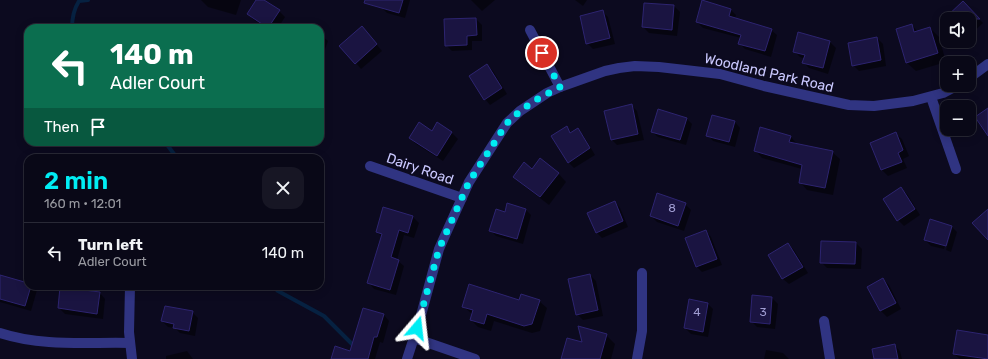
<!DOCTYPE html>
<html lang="en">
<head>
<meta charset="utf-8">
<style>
	:root { --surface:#090817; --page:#171624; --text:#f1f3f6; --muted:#999aa1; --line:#292936; --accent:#00edf3 }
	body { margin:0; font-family:Rubik,sans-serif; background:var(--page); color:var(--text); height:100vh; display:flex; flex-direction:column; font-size:15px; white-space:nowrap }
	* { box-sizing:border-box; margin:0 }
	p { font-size:13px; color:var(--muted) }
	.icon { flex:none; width:22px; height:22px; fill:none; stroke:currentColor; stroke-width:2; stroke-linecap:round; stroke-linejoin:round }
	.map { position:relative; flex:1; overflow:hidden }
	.side { position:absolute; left:24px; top:154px; width:300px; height:136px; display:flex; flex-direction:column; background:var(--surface); border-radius:12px; box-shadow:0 2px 10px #0003,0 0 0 1px var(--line) }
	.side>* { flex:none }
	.top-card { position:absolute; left:24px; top:24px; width:300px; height:122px; border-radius:12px; box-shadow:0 2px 10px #0003,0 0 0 1px var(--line); background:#0b6e4f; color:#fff; overflow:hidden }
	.tools { position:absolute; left:940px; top:12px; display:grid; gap:8px }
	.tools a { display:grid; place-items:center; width:36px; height:36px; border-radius:8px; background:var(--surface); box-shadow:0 2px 10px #0003,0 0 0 1px var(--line); font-size:20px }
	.pin { position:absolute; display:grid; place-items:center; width:34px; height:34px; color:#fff; margin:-17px; border:2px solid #fff; border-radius:50%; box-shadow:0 1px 4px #0007 }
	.me { position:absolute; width:44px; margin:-22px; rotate:17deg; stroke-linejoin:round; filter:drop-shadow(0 0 3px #0008) }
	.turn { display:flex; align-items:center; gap:14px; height:84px; padding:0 20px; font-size:18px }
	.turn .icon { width:52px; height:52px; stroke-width:2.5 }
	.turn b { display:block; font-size:28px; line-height:34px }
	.then { display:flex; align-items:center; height:38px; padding:0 20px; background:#0003; gap:8px; font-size:15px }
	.round { display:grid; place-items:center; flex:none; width:42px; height:42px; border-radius:12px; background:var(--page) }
	.headline { display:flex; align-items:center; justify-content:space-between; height:68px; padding:0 20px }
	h1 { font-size:24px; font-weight:600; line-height:30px; color:var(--accent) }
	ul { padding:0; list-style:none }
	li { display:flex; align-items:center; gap:12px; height:60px; padding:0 20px; border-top:1px solid var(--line) }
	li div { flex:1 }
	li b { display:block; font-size:15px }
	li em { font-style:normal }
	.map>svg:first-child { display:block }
	.shadow { fill:#0007 }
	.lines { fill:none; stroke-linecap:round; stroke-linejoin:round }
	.stream { stroke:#062141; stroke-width:4 }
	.building { fill:#1a1441; stroke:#2d2470 }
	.street { stroke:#303482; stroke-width:10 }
	.route { stroke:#00edf3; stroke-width:7; stroke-dasharray:0 12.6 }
	.labels { text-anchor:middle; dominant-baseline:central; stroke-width:4; stroke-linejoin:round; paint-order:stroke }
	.number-label { font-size:12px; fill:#9e9bd0 }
	.street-label { font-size:14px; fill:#cac8ff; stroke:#0c0a1f }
</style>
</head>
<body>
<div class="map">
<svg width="988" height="359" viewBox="0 0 988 359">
	<rect width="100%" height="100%" fill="#0c0a1f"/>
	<g class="shadow">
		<polygon points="201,0 241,0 236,15 208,7"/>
		<polygon points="257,0 262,0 279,11 285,17 278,28 267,28 254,20 248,14"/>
		<polygon points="384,0 410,0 405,18 387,13 382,8"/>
		<polygon points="471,0 495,0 482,11"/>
		<polygon points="575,0 587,0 583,6"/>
		<polygon points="963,3 983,23 969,36 969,19 947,19 947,27 942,22"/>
		<polygon points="674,6 680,12 677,36 649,33 643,27"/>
		<polygon points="731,10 736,15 735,19 771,30 777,35 771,57 745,49 739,43 741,38 703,28 697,22"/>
		<polygon points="602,11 608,17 615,44 593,49 587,43"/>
		<polygon points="476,19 482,25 482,41 472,41 472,50 452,51 446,45"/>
		<polygon points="912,25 918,32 930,28 939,37 946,62 916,71 907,63"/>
		<polygon points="367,33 382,51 361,69 356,63"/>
		<polygon points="799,33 830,42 836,48 828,74 809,68 803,62 805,59 800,57 794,51"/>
		<polygon points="320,34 328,41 322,58 320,57"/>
		<polygon points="877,38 883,44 886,66 859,71 853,65"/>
		<polygon points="487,65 493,71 507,94 490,105 485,99"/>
		<polygon points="632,106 637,111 644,140 617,145 612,140"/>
		<polygon points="686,118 692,124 686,145 658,137 652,132"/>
		<polygon points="735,122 740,128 735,147 713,141 708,135"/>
		<polygon points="438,124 452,133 458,139 443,161 416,144 410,138 432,132"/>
		<polygon points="566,128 572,133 577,129 583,135 595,155 574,168 568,162"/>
		<polygon points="896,134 902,139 909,156 903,159 907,168 888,176 882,170 871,144"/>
		<polygon points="790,136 797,144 832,152 840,159 833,195 807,190 800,182 802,169 762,158 755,150"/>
		<polygon points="532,170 558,173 566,182 549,205 523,185 514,177"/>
		<polygon points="901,189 907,194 920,215 904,226 898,220 884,200"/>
		<polygon points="615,202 620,208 628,227 602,238 596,232"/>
		<polygon points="685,204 691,210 684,231 657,222 651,216"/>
		<polygon points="525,209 531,215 523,244 496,236 490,230 506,213"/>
		<polygon points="413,217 419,223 414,238 404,235 397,260 404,266 396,295 374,289 369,283 382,237 377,232"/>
		<polygon points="951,226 957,232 951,252 946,250 952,229 950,229 944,249 931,246 925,240"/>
		<polygon points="706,231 711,237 722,265 702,272 696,266"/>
		<polygon points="856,243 862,249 861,269 827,268 821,262"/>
		<polygon points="788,244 794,250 808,273 789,284 783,279 769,255"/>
		<polygon points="590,275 596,281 603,316 583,320 577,314"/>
		<polygon points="0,276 28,284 28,286 32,286 37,290 31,311 0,302"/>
		<polygon points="883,279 889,285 901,309 887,317 881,311 868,287"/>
		<polygon points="100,293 105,299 103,319 65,314 59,308"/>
		<polygon points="753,296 772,298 778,304 775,329 757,327 751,321"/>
		<polygon points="520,301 539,301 547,308 540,331 532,333 494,321 491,331 478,327 471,320 472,314 463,306"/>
		<polygon points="708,304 713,309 708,337 691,334 685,328"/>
		<polygon points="192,312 198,318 195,336 180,333 175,328 168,327 162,321"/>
		<polygon points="384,315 389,321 383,343 380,342 375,359 332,359 351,352"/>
		<polygon points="606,335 615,344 611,359 564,359"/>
		<polygon points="988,336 988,359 960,359 954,354"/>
		<polygon points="894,345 900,351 902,359 875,359"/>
		<polygon points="766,350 783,353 789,359 764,359"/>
		<polygon points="187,351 193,359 166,359 166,356"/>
	</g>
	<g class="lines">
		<g class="stream">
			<path d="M72,28C72,19 74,9 79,1L88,0"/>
			<polyline points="165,142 177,158"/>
			<polyline points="273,286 278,291 324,316 355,347"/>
		</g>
	</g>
	<g class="building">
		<polygon points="256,0 264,0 280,10 268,28 247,14"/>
		<polygon points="365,0 403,0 399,13 364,3"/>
		<polygon points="702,0 731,9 729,16 772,29 765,51 738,44 741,35 696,22"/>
		<polygon points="963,1 980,19 944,19"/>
		<polygon points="644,3 674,5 672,30 642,27"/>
		<polygon points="603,10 610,38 586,44 580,16"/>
		<polygon points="476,18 477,35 467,36 467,45 445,46 444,19"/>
		<polygon points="912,24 914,32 930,27 938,53 906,63 896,29"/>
		<polygon points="362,26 377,44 355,64 339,46"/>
		<polygon points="798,32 830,41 823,68 802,63 805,55 793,52"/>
		<polygon points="877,37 881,60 852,66 848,43"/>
		<polygon points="487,64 502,88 484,100 469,76"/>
		<polygon points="632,104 638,134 611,140 604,111"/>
		<polygon points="988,108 988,136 975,117"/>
		<polygon points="658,109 687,118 680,140 651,132"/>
		<polygon points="712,115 735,121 729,142 706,136"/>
		<polygon points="419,122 432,131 437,122 452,132 437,156 409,138"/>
		<polygon points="567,126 570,133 578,128 590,148 568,163 551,136"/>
		<polygon points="760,127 791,136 789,142 833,151 825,188 799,183 802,165 754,151"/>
		<polygon points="896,132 903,150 898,153 902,162 881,170 870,143"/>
		<polygon points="540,158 559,173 540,197 513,177 524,162 532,169"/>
		<polygon points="901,187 915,209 897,221 883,199"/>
		<polygon points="657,193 686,203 678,226 650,216"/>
		<polygon points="615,201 623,221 596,233 587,213"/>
		<polygon points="507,203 526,209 517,239 489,231 496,209 505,212"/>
		<polygon points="383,207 413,216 408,233 399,230 391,257 399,260 390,290 367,283 382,234 376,232"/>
		<polygon points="988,209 988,240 972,223"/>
		<polygon points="930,219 952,226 946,246 924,240"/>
		<polygon points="706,230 717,259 696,267 685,238"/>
		<polygon points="821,241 856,242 855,264 820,263"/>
		<polygon points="788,243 803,267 782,279 768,255"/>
		<polygon points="590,274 598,310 576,315 568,279"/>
		<polygon points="0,275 28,283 28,286 31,286 25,306 0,299"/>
		<polygon points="883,278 896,303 880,311 867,287"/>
		<polygon points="469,284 519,300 521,294 540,300 532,324 524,326 487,314 484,324 470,320 473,310 462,307"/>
		<polygon points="60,287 100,292 97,314 58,308"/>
		<polygon points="752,295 772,297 770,324 750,322"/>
		<polygon points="689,299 708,303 703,332 684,328"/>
		<polygon points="165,306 193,311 189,331 173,328 174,324 161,321"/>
		<polygon points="363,308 384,314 377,337 374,337 368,359 331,359 335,346 350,351"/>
		<polygon points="578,326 607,334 600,359 561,359 567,338 582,342"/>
		<polygon points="957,330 988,335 988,359 953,354"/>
		<polygon points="895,344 898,359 874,359 872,349"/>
	</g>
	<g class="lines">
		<g class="street">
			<polyline points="530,30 560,87"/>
			<polyline points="969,78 988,64"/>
			<polyline points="931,97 956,169"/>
			<polyline points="370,166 462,198"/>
			<polyline points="130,286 129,332 132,359"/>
			<polyline points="824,321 830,359"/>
			<path d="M0,333C43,347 86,342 130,343"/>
			<polyline points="414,338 475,359"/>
			<polyline points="407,359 420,319 439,249 469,182 507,123 520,111 547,93 560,87 605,71 619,68 635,66 659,67 720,74 764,86 849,105 874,106 913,101 943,93 958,85"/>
			<polyline points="637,359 642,331 642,273"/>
		</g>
	</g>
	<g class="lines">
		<polyline class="route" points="417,328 439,249 469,182 507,123 520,111 534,101 560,87 542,53"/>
	</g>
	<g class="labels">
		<g class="number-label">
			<text x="672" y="208">8</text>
			<text x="697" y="312">4</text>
			<text x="763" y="312">3</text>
		</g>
		<g class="street-label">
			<text transform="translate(769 73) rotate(13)">Woodland Park Road</text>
			<text transform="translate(420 169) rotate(19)">Dairy Road</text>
		</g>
	</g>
</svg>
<div class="tools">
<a><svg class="icon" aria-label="sound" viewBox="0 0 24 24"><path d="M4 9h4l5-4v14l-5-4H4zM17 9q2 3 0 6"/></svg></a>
<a>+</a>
<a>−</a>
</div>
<div class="pin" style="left:542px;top:53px;background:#d93025"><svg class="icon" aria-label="arrive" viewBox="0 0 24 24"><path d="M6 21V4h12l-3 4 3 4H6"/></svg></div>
<svg class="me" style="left:417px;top:328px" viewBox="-20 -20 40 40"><path d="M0-17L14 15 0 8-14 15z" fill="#00edf3" stroke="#fff" stroke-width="4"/></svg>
<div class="top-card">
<div class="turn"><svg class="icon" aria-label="left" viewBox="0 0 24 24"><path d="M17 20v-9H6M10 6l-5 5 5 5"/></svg><div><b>140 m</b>Adler Court</div></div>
<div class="then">Then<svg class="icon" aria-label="arrive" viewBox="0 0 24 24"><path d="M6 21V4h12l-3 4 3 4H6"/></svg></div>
</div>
<section class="side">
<div class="headline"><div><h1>2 min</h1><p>160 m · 12:01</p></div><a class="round"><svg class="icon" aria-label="close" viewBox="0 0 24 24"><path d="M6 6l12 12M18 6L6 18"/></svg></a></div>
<ul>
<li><svg class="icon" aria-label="left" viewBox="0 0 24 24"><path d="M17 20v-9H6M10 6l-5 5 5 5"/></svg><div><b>Turn left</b><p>Adler Court</p></div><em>140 m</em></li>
</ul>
</section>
</div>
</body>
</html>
